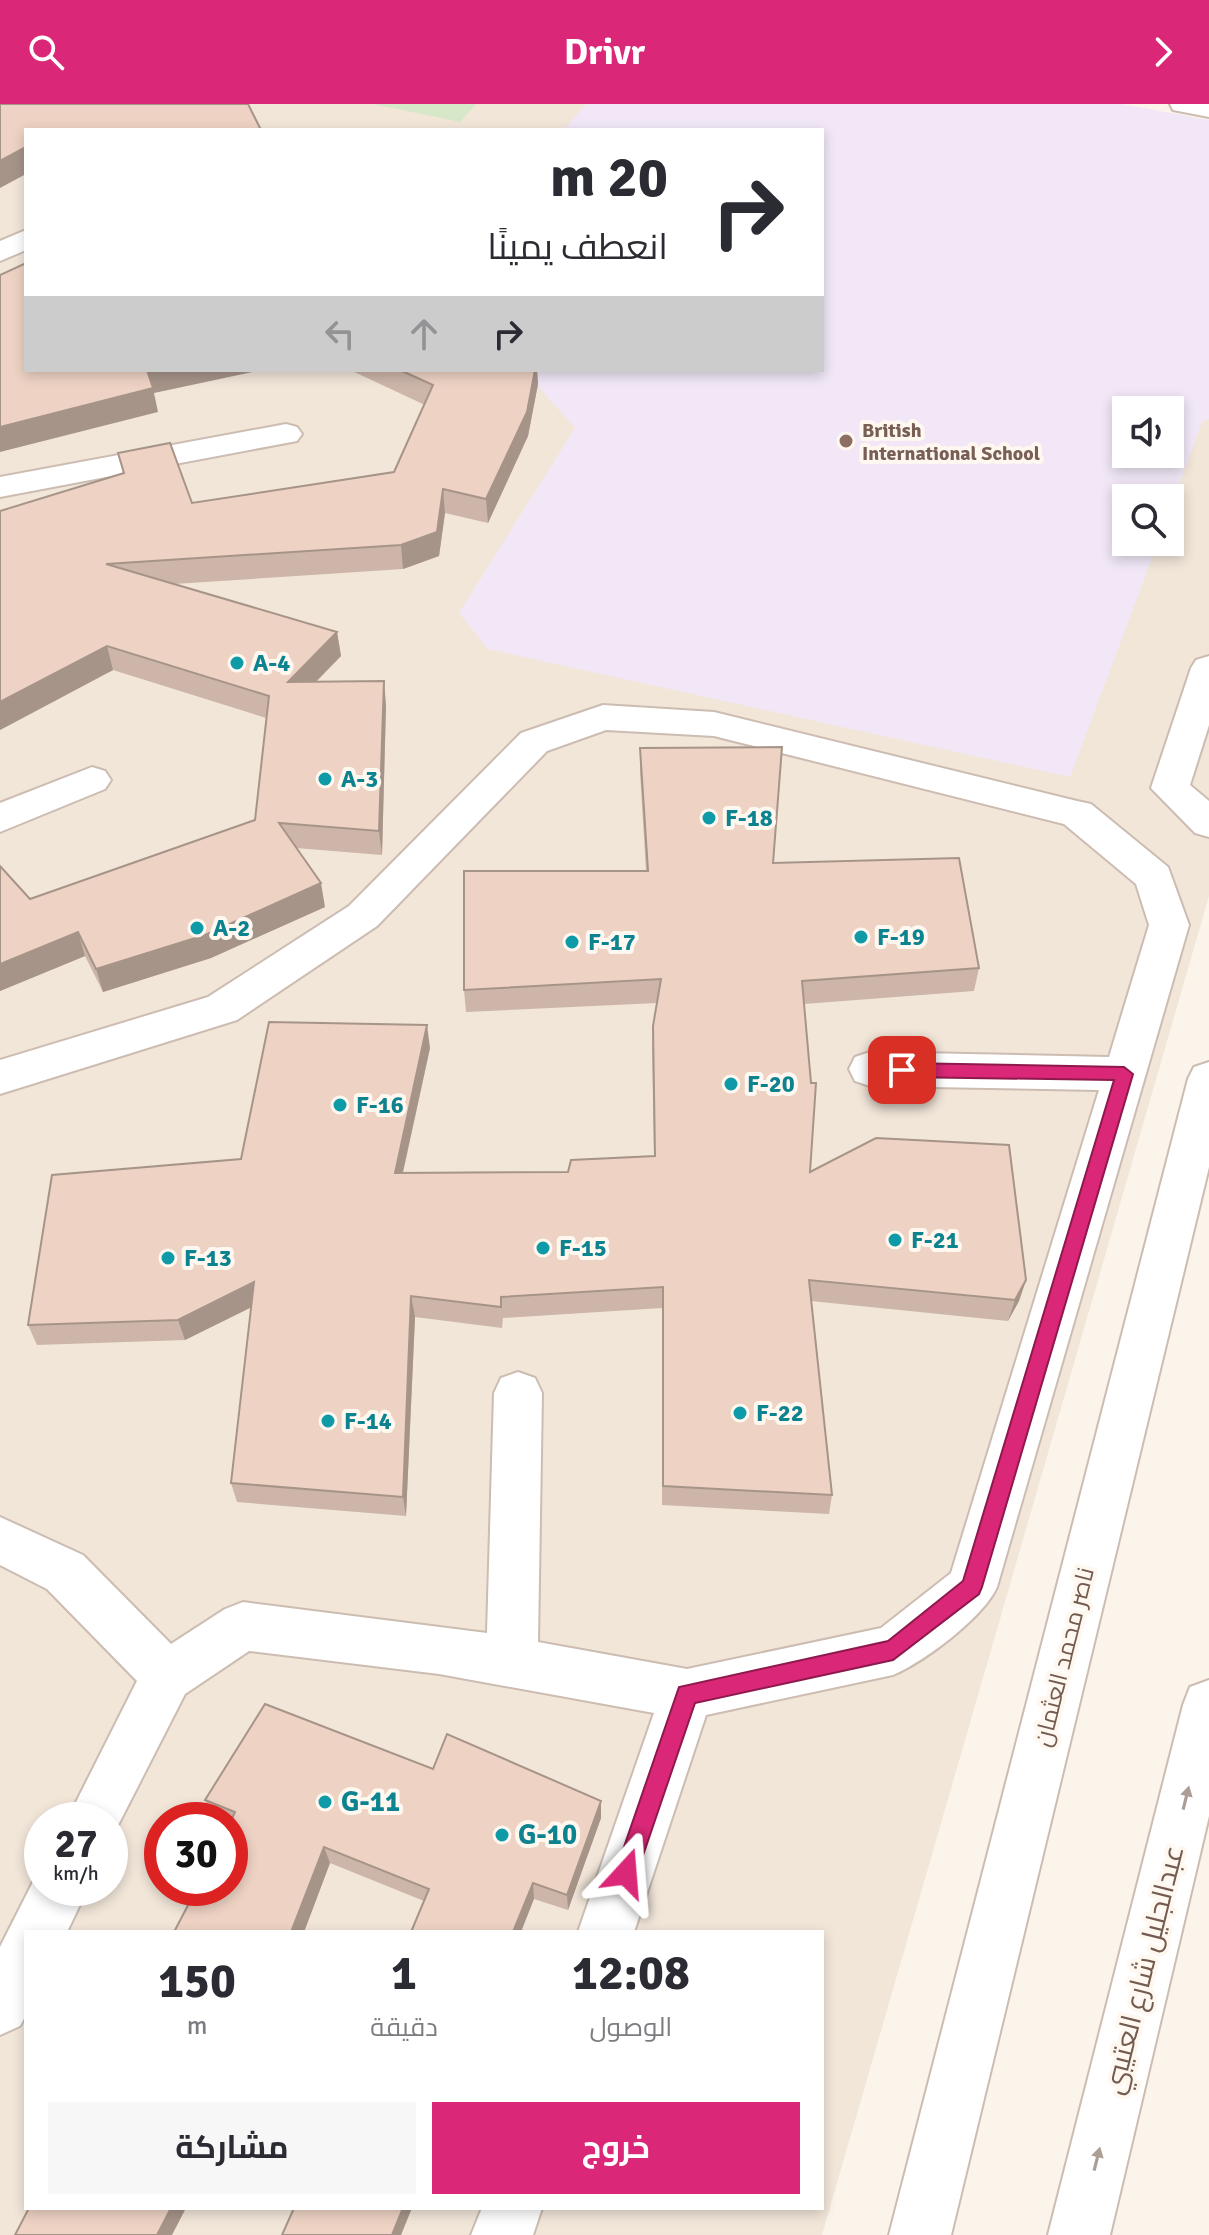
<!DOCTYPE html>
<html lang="ar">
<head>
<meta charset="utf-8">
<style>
	:root { --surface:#fff; --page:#f7f7f7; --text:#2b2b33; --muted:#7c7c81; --accent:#db2777 }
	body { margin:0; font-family:Signika,Cairo,sans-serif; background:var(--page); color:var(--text); direction:rtl; height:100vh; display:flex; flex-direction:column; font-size:30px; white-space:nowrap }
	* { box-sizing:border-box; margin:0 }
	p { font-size:26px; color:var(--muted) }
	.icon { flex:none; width:44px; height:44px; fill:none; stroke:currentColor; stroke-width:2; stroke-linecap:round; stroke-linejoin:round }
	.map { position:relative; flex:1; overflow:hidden; direction:ltr }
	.drawer { position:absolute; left:24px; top:1826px; width:800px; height:280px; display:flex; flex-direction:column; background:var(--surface); border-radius:0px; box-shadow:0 4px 12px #0003; direction:rtl }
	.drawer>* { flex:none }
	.banner { position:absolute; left:24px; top:24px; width:800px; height:244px; border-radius:0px; box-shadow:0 4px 12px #0003; direction:rtl; background:#fff; color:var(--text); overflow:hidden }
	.tools { position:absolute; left:1112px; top:292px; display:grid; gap:16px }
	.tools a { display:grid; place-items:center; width:72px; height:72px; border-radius:0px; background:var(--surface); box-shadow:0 4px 12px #0003; font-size:40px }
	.speed { position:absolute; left:24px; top:1698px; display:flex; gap:16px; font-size:40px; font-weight:700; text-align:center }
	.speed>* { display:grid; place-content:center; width:104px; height:104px; border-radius:50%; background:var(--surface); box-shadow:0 4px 12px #0003; line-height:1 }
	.speed small { font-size:20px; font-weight:400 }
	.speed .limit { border:12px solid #d22; background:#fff; color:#111 }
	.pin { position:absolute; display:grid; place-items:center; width:68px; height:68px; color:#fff; margin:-34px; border-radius:16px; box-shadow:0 4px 12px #0006 }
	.me { position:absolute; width:88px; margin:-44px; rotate:19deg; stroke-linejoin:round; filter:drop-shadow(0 0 6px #0008) }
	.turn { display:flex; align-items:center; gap:28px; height:168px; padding:0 24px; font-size:36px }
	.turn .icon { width:104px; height:104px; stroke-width:2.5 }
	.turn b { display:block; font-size:56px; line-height:68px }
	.lanes { display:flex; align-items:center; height:76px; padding:0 24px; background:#0003; justify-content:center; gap:40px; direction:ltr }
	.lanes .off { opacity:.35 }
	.eta { display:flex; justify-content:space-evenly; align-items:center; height:136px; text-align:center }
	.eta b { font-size:48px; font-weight:700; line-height:56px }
	.primary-button { display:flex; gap:16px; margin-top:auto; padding:16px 24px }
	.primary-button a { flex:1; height:92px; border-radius:0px; background:var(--accent); color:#fff; font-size:32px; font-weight:700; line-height:92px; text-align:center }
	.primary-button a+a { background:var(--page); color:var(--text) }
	header { display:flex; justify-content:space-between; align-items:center; height:104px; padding:0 24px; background:var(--accent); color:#fff; font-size:36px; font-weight:700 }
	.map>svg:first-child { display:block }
	.residential { fill:#f2e6d9; fill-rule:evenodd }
	.education { fill:#f1e7f7; fill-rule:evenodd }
	.green { fill:#d7e8c9 }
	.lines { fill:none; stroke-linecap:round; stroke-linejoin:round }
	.minor-casing { stroke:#ccbcb1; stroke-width:4 }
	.minor { fill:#fff; fill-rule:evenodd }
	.wall { fill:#cdb5a9 }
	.shaded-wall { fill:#a79489 }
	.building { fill:#eed3c4; stroke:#a79489; stroke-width:2 }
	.oneway { fill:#ac9d95 }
	.route { fill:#db2777; stroke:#8e194d; stroke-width:2 }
	.education-dot { fill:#8d6e63; stroke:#fef8f0; stroke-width:3 }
	.culture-dot { fill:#0f9aa8; stroke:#fef8f0; stroke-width:3 }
	.labels { text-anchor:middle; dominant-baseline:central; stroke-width:8; stroke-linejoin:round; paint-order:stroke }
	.far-education-label { font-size:20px; font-weight:bold; fill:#785e54; stroke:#fef8f0; text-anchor:start }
	.culture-label { font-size:24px; font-weight:bold; fill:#0d838f; stroke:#fef8f0; text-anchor:start }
	.street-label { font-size:24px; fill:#745b4f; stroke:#fef8f0 }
	.near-culture-label { font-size:28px; font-weight:bold; fill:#0d838f; stroke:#fef8f0; text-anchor:start }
	.near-street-label { font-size:28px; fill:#745b4f; stroke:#fef8f0 }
</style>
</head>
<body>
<header><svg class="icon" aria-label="forward" viewBox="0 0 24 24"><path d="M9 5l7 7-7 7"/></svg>Drivr<svg class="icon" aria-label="search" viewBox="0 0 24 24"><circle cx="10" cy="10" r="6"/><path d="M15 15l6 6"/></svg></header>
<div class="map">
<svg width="1209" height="2131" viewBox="0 0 1209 2131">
	<rect width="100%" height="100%" fill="#fbf4ea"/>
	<path class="residential" d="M0,0H1061L1209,32V792L822,2131H0ZM26,26H822V266H26ZM1126,306H1170V350H1126ZM1126,394H1170V438H1126ZM42,1716H110V1784H42ZM162,1716H230V1784H162ZM26,1828H822V2104H26Z"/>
	<path class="education" d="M586,0H1121L1209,16V315L1202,318L1170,405V394H1126V438H1158L1070,673L488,545L459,509L575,324L524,266H822V26H564ZM1126,306H1170V350H1126Z"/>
	<polygon class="green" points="373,0 476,0 460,18"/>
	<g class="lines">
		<defs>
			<g id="minor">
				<polygon points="1170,0 1209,0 1209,13 1173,6"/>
				<polygon points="26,126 26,146 0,157 0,137"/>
				<polygon points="286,320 297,323 302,330 297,337 0,393 0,373"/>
				<polygon points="1209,552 1209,621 1190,681 1209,697 1209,733 1195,729 1151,684 1191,564 1196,556"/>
				<path d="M603,601L714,608L1077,697L1091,700L1168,763L1189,821L997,1483C984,1513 924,1558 893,1571L706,1611L634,1828H578L654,1609L439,1570L249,1547L185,1590L110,1737V1716H67L137,1577L47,1485L0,1461V1413L83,1451L171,1540L225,1505L243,1498L487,1529L494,1289L501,1274L518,1268L535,1274L542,1289L538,1538L687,1565L881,1524L951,1469L1099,986L870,982L855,977L849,965L855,953L870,948L1109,953L1149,821L1136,780L1064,720L714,632L606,626L547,647L377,822L237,916L0,990V956L208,893L349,802L521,629Z"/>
				<polygon points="92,663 105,667 111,676 105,685 0,728 0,699"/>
				<polygon points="1209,958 1209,1063 951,2131 889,2131 1188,975 1194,963"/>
				<polygon points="1209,1576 1209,1712 1110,2131 1048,2131 1183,1601 1190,1583"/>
				<polygon points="40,1764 42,1784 88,1784 67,1828 26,1828 26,1911 20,1922 0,1931 0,1843"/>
				<polygon points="482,2104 542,2104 533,2131 471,2131"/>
			</g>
		</defs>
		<use href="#minor" class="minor-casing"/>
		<use href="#minor" class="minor"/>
	</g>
	<g class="wall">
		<polygon points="350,266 537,266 538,280 528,332 488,419 445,409 439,452 403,465 174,480 337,528 341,552 316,578 386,601 382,751 296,744 325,803 211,854 103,888 85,852 0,887 0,762 30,795 255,716 266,614 113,566 0,626 0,407 123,370 118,349 192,399 394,368 425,301"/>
		<polygon points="640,644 773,759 979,864 974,887 804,900 810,1068 1026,1176 1019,1197 1008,1217 811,1197 832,1391 829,1410 662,1401 662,1204 503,1214 502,1224 415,1213 406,1412 237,1398 231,1379 251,1203 185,1236 37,1241 28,1221 241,1055 430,944 403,1069 568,1068 654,1052 652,945 653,922 657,899 466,908 464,886 646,767 640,668"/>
		<polygon points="433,1665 601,1697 601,1714 568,1806 534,1795 424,1797 330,1759 304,1828 174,1828 230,1784 230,1716 221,1716 213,1713 205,1696"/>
	</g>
	<g class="shaded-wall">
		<polygon points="26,43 26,70 0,84 0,57"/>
		<polygon points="147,266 262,266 154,289 158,308 0,348 0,323"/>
		<polygon points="535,266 537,266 538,280 528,332 488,419 486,395"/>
		<polygon points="443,385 445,409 439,452 403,465 401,441"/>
		<polygon points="337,528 341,552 292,602 288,578"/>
		<polygon points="107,542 113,566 0,626 0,598"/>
		<polygon points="384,577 386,601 382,751 379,727"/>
		<polygon points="321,779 325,803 211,854 103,888 96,865"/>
		<polygon points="78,828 85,852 0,887 0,860"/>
		<polygon points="427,921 430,944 398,1090 395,1069"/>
		<polygon points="1026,1176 1019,1197 1008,1217 1015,1196"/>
		<polygon points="254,1178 260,1199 185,1236 178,1216"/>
		<polygon points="411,1192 415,1213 406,1412 403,1393"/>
		<polygon points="601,1697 601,1714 568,1806 567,1791"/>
		<polygon points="324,1743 330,1759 304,1828 291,1828"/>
		<polygon points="533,1779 534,1795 521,1828 513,1828"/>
		<polygon points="171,2104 186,2104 172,2131 157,2131"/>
		<polygon points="403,2104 412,2104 401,2131 392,2131"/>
	</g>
	<g class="building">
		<polygon points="0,0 248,0 261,26 26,26 26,43 0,57"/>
		<polygon points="26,159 26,266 147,266 153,284 0,323 0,171"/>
		<polygon points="400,266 535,266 527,308 486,395 443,385 437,428 401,441 106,460 337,528 288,578 384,577 379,727 279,719 321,779 205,831 96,865 78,828 0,860 0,762 30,795 255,716 269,592 107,542 0,598 0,407 124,369 118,349 170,339 192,399 394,368 433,281"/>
		<polygon points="782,643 773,759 959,754 979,864 802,877 811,979 816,979 810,1068 876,1034 1009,1041 1026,1176 1015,1196 809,1176 832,1391 663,1382 663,1183 501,1193 501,1203 411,1192 403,1393 231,1379 254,1178 178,1216 28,1221 52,1071 241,1055 269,918 427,921 395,1069 568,1068 571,1056 655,1052 653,922 661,875 464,886 464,767 648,767 640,644"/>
		<polygon points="265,1600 433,1665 447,1630 601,1697 567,1791 533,1779 513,1828 411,1828 429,1785 324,1743 291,1828 174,1828 197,1784 230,1784 230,1719 235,1708 205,1696"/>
		<polygon points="29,2104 171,2104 157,2131 15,2131"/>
		<polygon points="294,2104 403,2104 392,2131 282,2131"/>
	</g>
	<defs><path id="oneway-solid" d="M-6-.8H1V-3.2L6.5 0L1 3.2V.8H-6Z" transform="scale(2)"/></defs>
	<g class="oneway">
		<use href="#oneway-solid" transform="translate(1186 1694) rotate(-76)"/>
		<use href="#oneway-solid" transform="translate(1097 2055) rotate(-76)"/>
	</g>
	<polygon class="route" points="902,959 1124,963 1133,970 982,1483 979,1490 893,1556 695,1599 637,1769 634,1777 626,1780 618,1777 615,1769 679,1583 888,1537 963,1477 1114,976 902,973 893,966"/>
	<circle class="education-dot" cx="846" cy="337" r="8"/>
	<g class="culture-dot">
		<circle cx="237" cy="559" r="8"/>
		<circle cx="325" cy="675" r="8"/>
		<circle cx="709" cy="714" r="8"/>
		<circle cx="197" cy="824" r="8"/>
		<circle cx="861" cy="833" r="8"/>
		<circle cx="572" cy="838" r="8"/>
		<circle cx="731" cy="980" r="8"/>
		<circle cx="340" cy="1001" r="8"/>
		<circle cx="895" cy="1136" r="8"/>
		<circle cx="543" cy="1144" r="8"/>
		<circle cx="168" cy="1154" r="8"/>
		<circle cx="740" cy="1309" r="8"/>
		<circle cx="328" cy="1317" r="8"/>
		<circle cx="325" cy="1698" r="8"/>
		<circle cx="502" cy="1731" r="8"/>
	</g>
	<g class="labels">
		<g class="far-education-label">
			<text x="862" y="326">British<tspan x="862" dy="23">International School</tspan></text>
		</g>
		<g class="culture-label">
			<text x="253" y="559">A-4</text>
			<text x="341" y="675">A-3</text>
			<text x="725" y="714">F-18</text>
			<text x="213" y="824">A-2</text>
			<text x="877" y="833">F-19</text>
			<text x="588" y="838">F-17</text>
			<text x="747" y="980">F-20</text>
			<text x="356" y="1001">F-16</text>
			<text x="911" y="1136">F-21</text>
			<text x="559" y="1144">F-15</text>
			<text x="184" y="1154">F-13</text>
			<text x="756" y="1309">F-22</text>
			<text x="344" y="1317">F-14</text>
		</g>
		<g class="street-label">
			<text transform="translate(1064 1553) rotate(-76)">ناصر محمد العثمان</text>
		</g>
		<g class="near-culture-label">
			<text x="341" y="1698">G-11</text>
			<text x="518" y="1731">G-10</text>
		</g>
		<g class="near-street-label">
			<text transform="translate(1144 1866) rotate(-76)">عبدالجليل شارع العتيبي</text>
		</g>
	</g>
</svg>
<div class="tools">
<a><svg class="icon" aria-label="sound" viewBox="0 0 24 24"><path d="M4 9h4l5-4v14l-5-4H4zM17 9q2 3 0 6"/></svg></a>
<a><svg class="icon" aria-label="search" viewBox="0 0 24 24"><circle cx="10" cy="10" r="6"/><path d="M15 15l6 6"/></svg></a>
</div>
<div class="speed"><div>27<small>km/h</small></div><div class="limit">30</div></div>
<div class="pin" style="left:902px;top:966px;background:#d93025"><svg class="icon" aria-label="arrive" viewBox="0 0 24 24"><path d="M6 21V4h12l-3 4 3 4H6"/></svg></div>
<svg class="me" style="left:626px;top:1769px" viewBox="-20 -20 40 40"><path d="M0-17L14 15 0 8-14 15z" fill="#db2777" stroke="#fff" stroke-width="4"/></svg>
<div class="banner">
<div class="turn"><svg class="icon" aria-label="right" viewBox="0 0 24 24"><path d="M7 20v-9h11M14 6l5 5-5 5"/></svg><div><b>20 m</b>انعطف يمينًا</div></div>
<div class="lanes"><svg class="icon off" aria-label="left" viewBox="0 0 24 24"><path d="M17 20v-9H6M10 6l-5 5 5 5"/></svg><svg class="icon off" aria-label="ahead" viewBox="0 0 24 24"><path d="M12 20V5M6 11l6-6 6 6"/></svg><svg class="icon" aria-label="right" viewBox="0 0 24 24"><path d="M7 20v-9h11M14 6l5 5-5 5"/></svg></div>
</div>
<section class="drawer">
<div class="eta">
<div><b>12:08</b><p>الوصول</p></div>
<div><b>1</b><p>دقيقة</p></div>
<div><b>150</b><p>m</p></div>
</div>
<div class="primary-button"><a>خروج</a><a>مشاركة</a></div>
</section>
</div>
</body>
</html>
